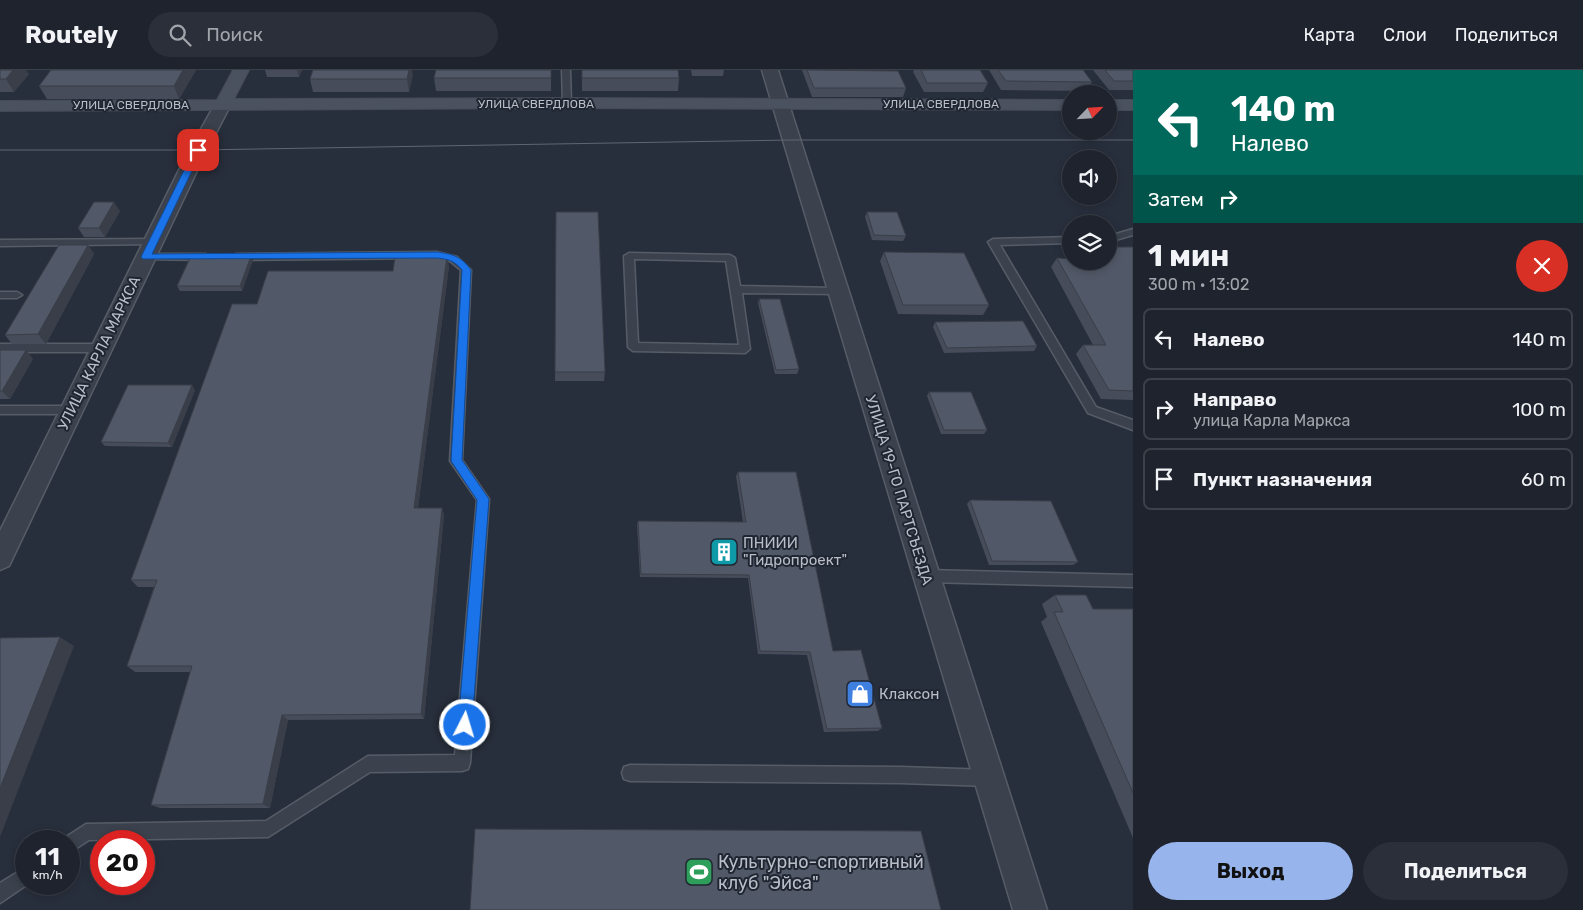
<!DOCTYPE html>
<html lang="ru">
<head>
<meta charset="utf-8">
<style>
	:root { --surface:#1e232d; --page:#2b2f39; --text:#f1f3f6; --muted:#a1a4aa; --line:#3c4049; --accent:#98b4ec }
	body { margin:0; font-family:Rubik,sans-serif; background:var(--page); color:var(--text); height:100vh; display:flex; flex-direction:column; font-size:19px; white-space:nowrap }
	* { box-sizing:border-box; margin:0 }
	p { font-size:16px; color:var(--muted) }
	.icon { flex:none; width:28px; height:28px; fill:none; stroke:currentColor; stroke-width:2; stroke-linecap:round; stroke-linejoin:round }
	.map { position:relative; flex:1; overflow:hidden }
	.side { display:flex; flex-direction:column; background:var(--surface); width:450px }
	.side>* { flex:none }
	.hud { background:#00695c; color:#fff; overflow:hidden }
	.needle { width:32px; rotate:65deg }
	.fabs { position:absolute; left:1062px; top:15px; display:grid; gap:10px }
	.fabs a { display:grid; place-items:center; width:55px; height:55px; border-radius:50%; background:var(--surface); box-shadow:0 2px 8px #0003,0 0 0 1px var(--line); font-size:25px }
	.speed { position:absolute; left:15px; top:760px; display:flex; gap:10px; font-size:25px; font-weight:700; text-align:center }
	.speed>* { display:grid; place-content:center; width:65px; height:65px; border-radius:50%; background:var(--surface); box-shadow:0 2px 8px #0003,0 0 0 1px var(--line); line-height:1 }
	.speed small { font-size:12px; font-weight:400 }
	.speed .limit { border:8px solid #d22; background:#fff; color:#111 }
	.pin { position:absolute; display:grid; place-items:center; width:42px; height:42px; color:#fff; margin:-21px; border-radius:10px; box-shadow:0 2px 8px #0006 }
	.me { position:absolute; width:55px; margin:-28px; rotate:5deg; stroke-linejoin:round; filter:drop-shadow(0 0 4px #0008) }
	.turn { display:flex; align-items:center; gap:18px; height:105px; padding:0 15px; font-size:22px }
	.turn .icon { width:65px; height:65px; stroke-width:2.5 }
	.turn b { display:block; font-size:35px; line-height:42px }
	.then { display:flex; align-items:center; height:48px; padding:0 15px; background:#0003; gap:10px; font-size:19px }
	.round { display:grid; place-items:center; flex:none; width:52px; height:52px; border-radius:26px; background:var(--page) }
	.headline { display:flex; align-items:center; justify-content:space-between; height:85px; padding:0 15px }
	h1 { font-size:30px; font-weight:700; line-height:38px }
	.primary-button { display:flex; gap:10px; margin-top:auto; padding:10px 15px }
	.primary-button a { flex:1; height:58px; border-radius:30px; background:var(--accent); color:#111; font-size:20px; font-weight:700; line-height:58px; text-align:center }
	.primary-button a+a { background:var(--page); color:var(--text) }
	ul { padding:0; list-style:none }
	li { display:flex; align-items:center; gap:15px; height:62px; margin:0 10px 8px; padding:0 5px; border:2px solid var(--line); border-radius:8px }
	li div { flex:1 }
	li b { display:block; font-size:19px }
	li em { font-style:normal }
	header { display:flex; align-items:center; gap:30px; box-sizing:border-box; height:70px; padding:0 25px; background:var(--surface); border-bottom:1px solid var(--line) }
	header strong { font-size:24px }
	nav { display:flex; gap:28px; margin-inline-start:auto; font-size:18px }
	.search { width:350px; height:45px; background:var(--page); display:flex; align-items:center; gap:12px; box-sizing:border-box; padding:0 18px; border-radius:28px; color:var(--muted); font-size:19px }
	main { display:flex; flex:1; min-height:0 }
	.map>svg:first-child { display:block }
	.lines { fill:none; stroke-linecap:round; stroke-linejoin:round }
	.lane-casing { stroke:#565d67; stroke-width:3 }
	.street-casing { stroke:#565d67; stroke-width:3 }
	.secondary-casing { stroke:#454b56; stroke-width:2 }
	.lane { fill:#3b424d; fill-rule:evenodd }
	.street { fill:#3b424d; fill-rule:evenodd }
	.secondary { fill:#4a515f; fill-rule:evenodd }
	.tram { stroke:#5e6673; stroke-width:1 }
	.wall { fill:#464c59 }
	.shaded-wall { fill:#393e48 }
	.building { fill:#515867; stroke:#393e48 }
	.route { fill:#1a73e8; stroke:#114b97 }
	.labels { text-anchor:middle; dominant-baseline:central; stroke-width:4; stroke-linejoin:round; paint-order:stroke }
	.far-street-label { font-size:12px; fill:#b8bdc7; stroke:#202732 }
	.street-label { font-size:15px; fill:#b8bdc7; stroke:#202732 }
	.poi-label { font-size:15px; fill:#b8bdc7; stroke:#202732; text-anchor:start }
	.near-poi-label { font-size:18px; fill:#b8bdc7; stroke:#202732; text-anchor:start }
</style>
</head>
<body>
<header>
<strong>Routely</strong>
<div class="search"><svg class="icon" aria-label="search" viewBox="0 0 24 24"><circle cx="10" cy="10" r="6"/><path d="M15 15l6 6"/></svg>Поиск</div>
<nav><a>Карта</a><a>Слои</a><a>Поделиться</a></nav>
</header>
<main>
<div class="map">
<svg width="1133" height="840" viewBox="0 0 1133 840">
	<rect width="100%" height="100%" fill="#282f3c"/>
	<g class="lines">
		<defs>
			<g id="lane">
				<polygon points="562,0 570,0 571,33 567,35 563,33"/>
				<polygon points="1133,159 1133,165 1109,172 1109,166"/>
				<polygon points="1071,167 1071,173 1000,175 1096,337 1133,350 1133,360 1088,343 988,172 993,169"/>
				<polygon points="153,169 158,172 156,174 0,176 0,170"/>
				<polygon points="437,182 457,187 471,200 462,390 489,429 470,693 468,699 462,701 370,702 268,767 89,770 69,783 69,771 62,771 63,769 86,754 266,751 368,686 455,685 477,430 450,391 461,200 450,191 437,188 236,190 231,187 236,184"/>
				<path d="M629,183L730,185L735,188L740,216L838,218L843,221L838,224L742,223L750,279L745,283L633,281L628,277L624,186ZM634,189L726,191L739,275L638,273Z"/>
				<polygon points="146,184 206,184 211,187 206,190 143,189 141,187"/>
				<polygon points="0,222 17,222 22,225 17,228 0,228"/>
				<polygon points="0,274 102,274 107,278 102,282 0,282"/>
				<polygon points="0,336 72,336 78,340 72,344 0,344"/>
				<polygon points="926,500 1133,505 1133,517 926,512 921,510 919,506 921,502"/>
				<polygon points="630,695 901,697 989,700 995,702 997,708 995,714 989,716 901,713 630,711 624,709 622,703 624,697"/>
				<polygon points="26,797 26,814 28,814 0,833 0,813"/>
			</g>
			<g id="street">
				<polygon points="762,0 778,0 1047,840 1013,840"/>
				<polygon points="223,29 229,31 231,34 204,86 9,496 0,500 0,461 186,86 215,34 217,31"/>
			</g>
			<g id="secondary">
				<polygon points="233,0 249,0 234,29 567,28 1071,30 1071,40 567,38 0,41 0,31 217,30"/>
				<rect x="1109" y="30" width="24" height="10"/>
			</g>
		</defs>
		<use href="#lane" class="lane-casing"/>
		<use href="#street" class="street-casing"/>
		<use href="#secondary" class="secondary-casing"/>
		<use href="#lane" class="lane"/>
		<use href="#street" class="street"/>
		<use href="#secondary" class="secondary"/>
		<polyline class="tram" points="0,80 198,80 791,70 1133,70"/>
	</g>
	<g class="wall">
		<polygon points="0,0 29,4 14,22 0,22"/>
		<polygon points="51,0 196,0 179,29 47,29 39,16"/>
		<polygon points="265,0 302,0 299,7 267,7"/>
		<polygon points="551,0 551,21 436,21 434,8"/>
		<polygon points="582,0 678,0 679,8 678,21 582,21"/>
		<polygon points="691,0 724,0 723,6 692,6"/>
		<polygon points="802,0 845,0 845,1 906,18 903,27 812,27"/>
		<polygon points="914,0 980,0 988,13 983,22 924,22 913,2"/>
		<polygon points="989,0 1083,0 1092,12 1086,21 1001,20"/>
		<polygon points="1093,0 1133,0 1133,20 1109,20"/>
		<polygon points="413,4 409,22 313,22 310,9"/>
		<polygon points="120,141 105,167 84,167 78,158"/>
		<polygon points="556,142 605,302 604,311 555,311"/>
		<polygon points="867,142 906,166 903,171 872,170 865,147"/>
		<polygon points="88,175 94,184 46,274 12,274 5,265"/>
		<polygon points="1133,177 1133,330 1101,329 1076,284 1083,275 1093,275 1051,197 1057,188 1109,191"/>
		<polygon points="884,182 989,235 983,245 898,244 880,191"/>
		<polygon points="251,186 253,190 242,221 180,221 177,216"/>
		<polygon points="449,196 418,438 442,438 444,445 424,649 288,650 270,738 160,738 151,735 190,602 135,602 127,596 154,517 138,517 131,510 257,234 393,201"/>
		<polygon points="759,229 799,299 797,304 775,304 758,233"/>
		<polygon points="935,252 1037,276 1034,281 944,283 933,257"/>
		<polygon points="0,280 33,289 10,329 0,329"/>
		<polygon points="195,320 172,377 105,376 101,372"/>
		<polygon points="929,322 987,360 984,364 941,364 927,326"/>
		<polygon points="738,402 833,581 882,658 878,661 824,662 807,585 758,584 748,508 640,507 637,455 638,451 743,452 736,406"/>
		<polygon points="970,430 1078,492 1073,495 989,495 967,434"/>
		<polygon points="1055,525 1093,539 1133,539 1133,768 1041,552 1047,547 1042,534"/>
	</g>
	<g class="shaded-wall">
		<polygon points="13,0 26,0 29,4 14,22 6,9"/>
		<polygon points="183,0 196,0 179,29 174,16"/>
		<polygon points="297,0 302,0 299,7"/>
		<polygon points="409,0 412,0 413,4 409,22 407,9"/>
		<polygon points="114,132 120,141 105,167 99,158"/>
		<polygon points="88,175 94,184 46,274 38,264"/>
		<polygon points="251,186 253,190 242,221 240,216"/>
		<polygon points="447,186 449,196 417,446 414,438"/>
		<polygon points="26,280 33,289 10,329 2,321"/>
		<polygon points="192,315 195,320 172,377 168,373"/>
		<polygon points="442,438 444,445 424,649 421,644"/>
		<polygon points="60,567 74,576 0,767 0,718"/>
		<polygon points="282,645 288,650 270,738 263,734"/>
	</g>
	<g class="building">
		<polygon points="0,0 13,0 6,9 0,9"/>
		<polygon points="51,0 183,0 174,16 39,16"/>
		<polygon points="313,0 409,0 407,9 310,9"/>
		<polygon points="436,0 551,0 551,8 434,8"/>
		<polygon points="582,0 678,0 679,8 582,8"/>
		<polygon points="807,0 898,1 906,18 814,18"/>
		<polygon points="921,0 980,0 988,13 927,13"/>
		<polygon points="998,0 1083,0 1092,12 1006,11"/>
		<polygon points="1105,0 1133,0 1133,11 1114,11"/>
		<polygon points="94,132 114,132 99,158 78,158"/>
		<polygon points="556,142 598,142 605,302 555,302"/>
		<polygon points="867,142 897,142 906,166 874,165"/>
		<polygon points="59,175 88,175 38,264 5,265"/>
		<polygon points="1109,177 1133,177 1133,321 1109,320 1083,275 1106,275 1057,188 1071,189 1071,191 1109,191"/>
		<polygon points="884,182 964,183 989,235 903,235"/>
		<polygon points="191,186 251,186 240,216 177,216"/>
		<polygon points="447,186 414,438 442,438 421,644 282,645 263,734 151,735 192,596 127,596 157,510 131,510 232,234 257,234 268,201 393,201 395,187"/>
		<polygon points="759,229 780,229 799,299 776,300"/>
		<polygon points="1023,251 1037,276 947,278 935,252"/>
		<polygon points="0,280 26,280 2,321 0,321"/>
		<polygon points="128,315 192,315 168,373 101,372"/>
		<polygon points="929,322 971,322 987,360 944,360"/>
		<polygon points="738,402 796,402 833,581 861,580 882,658 827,659 810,582 760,581 749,505 641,504 638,451 746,452"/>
		<polygon points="970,430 1051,431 1078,492 992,491"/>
		<polygon points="1055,525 1086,525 1093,539 1133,539 1133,723 1054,542 1063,542"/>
		<polygon points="60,567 0,718 0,568"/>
		<polygon points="475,759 921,761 941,840 470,840"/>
	</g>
	<path class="route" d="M198,78L202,80L152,184L437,182C452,184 461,186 471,200L462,390L489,429L472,655L470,660L465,662L460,660L458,655L477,430L451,391L462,200C455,191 448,189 437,188L143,189L141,187L194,80Z"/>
	<defs>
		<symbol id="building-square" viewBox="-11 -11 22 22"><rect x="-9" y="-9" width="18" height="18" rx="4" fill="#0f9aa8" stroke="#202732"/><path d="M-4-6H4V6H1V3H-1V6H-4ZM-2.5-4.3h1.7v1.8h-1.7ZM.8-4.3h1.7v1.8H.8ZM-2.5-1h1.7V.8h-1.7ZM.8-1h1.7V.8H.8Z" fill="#fff"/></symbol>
		<symbol id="shop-square" viewBox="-11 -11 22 22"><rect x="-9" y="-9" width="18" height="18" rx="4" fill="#3f7fe0" stroke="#202732"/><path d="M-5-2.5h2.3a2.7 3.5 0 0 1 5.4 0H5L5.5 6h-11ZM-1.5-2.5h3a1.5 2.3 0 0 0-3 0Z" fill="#fff"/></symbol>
		<symbol id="stadium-square" viewBox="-11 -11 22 22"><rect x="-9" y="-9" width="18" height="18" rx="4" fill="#2e9e5b" stroke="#202732"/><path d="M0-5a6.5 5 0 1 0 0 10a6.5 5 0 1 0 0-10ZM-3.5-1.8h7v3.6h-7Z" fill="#fff"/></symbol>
	</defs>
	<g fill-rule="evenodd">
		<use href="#building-square" x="708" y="466" width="32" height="32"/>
		<use href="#shop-square" x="844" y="608" width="32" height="32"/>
		<use href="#stadium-square" x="683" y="786" width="32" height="32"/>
	</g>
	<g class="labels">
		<g class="far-street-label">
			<text x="536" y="34">УЛИЦА СВЕРДЛОВА</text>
			<text x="941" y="34">УЛИЦА СВЕРДЛОВА</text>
			<text x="131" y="35">УЛИЦА СВЕРДЛОВА</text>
		</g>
		<g class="street-label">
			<text transform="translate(99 283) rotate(-64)">УЛИЦА КАРЛА МАРКСА</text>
			<text transform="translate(899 420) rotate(73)">УЛИЦА 19-ГО ПАРТСЪЕЗДА</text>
		</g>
		<g class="poi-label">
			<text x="743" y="473">ПНИИИ<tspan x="743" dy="17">"Гидропроект"</tspan></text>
			<text x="879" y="624">Клаксон</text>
		</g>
		<g class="near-poi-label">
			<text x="718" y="792">Культурно-спортивный<tspan x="718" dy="21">клуб "Эйса"</tspan></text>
		</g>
	</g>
</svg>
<div class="fabs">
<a><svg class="needle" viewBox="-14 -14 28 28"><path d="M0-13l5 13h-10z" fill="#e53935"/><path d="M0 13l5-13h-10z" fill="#a1a4aa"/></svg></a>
<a><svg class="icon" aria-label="sound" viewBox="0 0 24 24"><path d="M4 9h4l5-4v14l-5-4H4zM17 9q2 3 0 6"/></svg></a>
<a><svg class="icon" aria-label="layers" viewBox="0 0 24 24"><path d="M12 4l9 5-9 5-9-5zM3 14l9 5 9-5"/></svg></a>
</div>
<div class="speed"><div>11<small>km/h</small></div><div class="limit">20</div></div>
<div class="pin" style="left:198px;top:80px;background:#d93025"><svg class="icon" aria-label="arrive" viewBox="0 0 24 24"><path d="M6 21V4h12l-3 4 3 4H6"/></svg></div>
<svg class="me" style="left:465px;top:655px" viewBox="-20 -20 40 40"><circle r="17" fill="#1a73e8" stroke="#fff" stroke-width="3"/><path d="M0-11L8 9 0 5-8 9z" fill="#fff"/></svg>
</div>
<section class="side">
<div class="hud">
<div class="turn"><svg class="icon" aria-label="left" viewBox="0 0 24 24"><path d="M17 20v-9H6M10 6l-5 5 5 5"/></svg><div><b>140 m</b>Налево</div></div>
<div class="then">Затем<svg class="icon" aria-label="right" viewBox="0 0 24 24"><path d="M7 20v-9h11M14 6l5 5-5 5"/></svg></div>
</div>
<div class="headline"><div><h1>1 мин</h1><p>300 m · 13:02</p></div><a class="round" style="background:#d93025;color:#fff"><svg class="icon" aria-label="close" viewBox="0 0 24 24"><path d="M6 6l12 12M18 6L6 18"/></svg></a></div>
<ul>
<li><svg class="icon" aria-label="left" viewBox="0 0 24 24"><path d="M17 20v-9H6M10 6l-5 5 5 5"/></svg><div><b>Налево</b></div><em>140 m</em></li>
<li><svg class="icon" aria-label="right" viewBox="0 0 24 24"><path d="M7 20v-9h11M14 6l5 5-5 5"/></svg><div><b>Направо</b><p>улица Карла Маркса</p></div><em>100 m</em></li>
<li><svg class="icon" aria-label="arrive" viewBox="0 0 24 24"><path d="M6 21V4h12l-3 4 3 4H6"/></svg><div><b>Пункт назначения</b></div><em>60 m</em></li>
</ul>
<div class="primary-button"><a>Выход</a><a>Поделиться</a></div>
</section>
</main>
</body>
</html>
